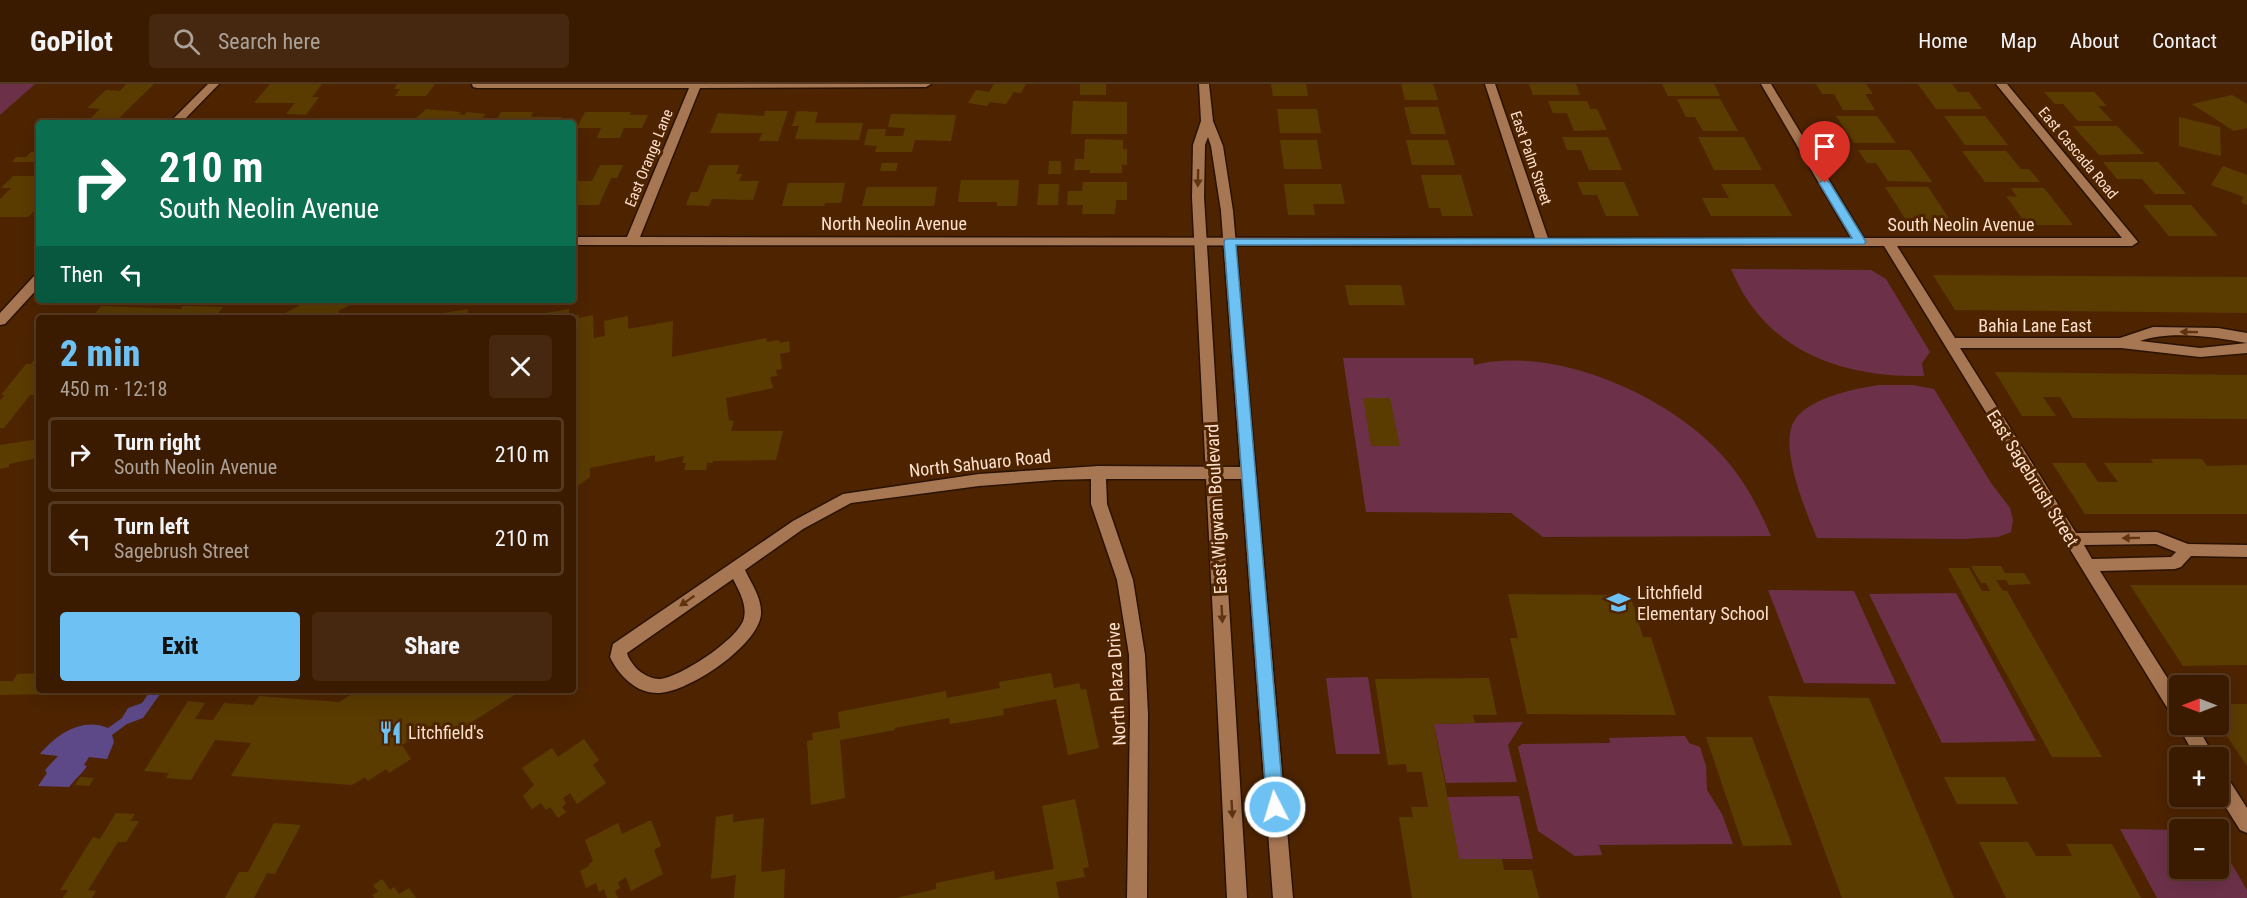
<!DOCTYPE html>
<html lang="en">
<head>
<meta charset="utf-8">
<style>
	:root { --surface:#3a1b00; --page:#45280f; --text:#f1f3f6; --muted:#aba199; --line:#543922; --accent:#6ec2f3 }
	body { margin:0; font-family:"Roboto Condensed",sans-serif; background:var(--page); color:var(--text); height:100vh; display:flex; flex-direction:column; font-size:22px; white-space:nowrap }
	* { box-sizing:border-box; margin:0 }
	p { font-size:20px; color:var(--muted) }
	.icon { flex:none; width:33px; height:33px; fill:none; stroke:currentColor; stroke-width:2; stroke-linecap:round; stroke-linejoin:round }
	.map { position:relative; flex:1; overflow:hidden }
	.panel { position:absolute; left:36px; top:231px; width:540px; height:378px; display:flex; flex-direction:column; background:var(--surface); border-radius:6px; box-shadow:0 6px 24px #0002,0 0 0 2px var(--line) }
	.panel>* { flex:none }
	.top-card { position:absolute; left:36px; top:36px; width:540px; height:183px; border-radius:6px; box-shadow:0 6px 24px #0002,0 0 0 2px var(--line); background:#0b6e4f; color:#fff; overflow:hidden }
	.needle { width:39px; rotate:270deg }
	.controls { position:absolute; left:2169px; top:591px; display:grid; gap:12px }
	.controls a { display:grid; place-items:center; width:60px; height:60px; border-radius:6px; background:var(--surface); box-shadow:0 6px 24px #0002,0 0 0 2px var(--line); font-size:30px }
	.pin { position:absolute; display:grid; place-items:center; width:51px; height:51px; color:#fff; margin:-62px -26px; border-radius:50% 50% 50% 0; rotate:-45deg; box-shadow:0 0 6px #0007 }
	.pin .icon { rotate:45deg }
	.me { position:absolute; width:66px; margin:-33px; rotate:355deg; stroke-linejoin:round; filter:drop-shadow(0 0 4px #0008) }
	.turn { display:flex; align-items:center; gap:21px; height:126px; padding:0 24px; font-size:27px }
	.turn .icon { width:78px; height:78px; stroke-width:2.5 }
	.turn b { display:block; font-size:42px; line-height:51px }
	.then { display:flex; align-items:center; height:57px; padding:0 24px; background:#0003; gap:12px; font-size:22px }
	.round { display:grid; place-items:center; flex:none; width:63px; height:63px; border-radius:6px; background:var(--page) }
	.overview { display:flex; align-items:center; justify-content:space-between; height:102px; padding:0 24px }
	h1 { font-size:36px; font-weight:800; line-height:45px; color:var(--accent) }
	.cta { display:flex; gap:12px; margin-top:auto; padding:12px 24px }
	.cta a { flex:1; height:69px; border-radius:6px; background:var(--accent); color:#111; font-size:24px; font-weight:800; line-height:69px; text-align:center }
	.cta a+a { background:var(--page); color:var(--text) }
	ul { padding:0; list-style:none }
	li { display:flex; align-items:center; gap:18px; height:75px; margin:0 12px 9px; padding:0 12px; border:3px solid var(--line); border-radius:6px }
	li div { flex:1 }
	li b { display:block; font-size:22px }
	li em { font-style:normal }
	header { display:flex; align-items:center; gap:36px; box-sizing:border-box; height:84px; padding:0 30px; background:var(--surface); border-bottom:2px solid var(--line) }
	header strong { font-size:28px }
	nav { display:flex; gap:33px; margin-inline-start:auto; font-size:21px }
	.search { width:420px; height:54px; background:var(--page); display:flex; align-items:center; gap:15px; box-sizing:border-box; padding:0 21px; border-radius:6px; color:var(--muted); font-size:22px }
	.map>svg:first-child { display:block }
	.green { fill:#6c3149 }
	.water { fill:#5d4988 }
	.building { fill:#5b3c00 }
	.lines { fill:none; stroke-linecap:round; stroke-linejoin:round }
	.minor-casing { stroke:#291202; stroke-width:3 }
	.tertiary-casing { stroke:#291202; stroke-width:3 }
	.minor { fill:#a77653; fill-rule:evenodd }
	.tertiary { fill:#a77653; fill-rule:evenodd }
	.oneway { fill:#603411 }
	.route { fill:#6ec2f3; stroke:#487e9e; stroke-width:1.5 }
	.labels { text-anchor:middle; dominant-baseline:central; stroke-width:6; stroke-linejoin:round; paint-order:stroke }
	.far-street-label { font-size:15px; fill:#fce0ce; stroke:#4e2400 }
	.street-label { font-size:18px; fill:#fce0ce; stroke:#4e2400 }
	.poi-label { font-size:18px; fill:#fce0ce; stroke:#4e2400; text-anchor:start }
</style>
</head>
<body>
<header>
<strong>GoPilot</strong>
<div class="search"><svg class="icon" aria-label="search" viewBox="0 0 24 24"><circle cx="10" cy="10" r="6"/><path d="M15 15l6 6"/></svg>Search here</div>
<nav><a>Home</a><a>Map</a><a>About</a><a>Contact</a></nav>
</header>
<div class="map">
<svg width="2247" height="814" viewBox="0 0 2247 814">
	<rect width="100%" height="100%" fill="#4e2400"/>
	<g class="green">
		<polygon points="0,0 35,0 0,31"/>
		<path d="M1731,185L1871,186L1886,195L1930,268L1922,279L1924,292C1841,294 1765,267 1731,185Z"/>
		<path d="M1343,274H1473L1474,281C1554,261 1667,311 1721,370C1743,394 1758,422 1771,452L1543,453L1511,429L1366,428Z"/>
		<path d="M1879,301H1913L1934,305L1991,399L2010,424L2013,436L2011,448L1998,453L1964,455L1817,454C1806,428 1780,366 1793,339C1806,314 1854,305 1879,301Z"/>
		<polygon points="1768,506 1854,507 1896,600 1804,599"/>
		<polygon points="1956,509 2036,657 1942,659 1869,510"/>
		<polygon points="1368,593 1380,670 1336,670 1326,594"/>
		<polygon points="1523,638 1508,661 1517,698 1446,699 1434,640"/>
		<polygon points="1685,652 1689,659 1700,663 1706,682 1707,706 1722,730 1733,760 1599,761 1602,771 1575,772 1538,747 1518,663 1522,660 1610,659 1609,654"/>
		<polygon points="1519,712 1533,775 1459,775 1447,713"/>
		<polygon points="2120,745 2179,746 2180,784 2218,784 2219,758 2247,806 2247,814 2157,814"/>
	</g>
	<path class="water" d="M151,606H163L143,634L127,640L112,651L114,658L107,675L89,673L84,681L87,682C82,690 75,695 69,703L38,702L47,689L45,686L58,672L40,670C57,650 82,633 108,644L122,634L128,624L142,619Z"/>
	<g class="building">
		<polygon points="126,0 154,0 118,35 90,35 100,25 87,24 106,6 120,7"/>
		<polygon points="270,0 322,0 312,13 319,13 306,31 286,30 295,19 254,19"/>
		<polygon points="397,0 435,0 426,12 395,12 400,5 394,5"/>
		<polygon points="994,0 1026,0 1021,9 1014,8 1006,20 990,18 987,22 968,19 976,6 989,8"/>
		<rect x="1080" y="0" width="26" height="11"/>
		<polygon points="1271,0 1306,0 1308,12 1273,12"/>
		<polygon points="1401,0 1433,0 1438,16 1405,16"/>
		<polygon points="1529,0 1576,0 1580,11 1533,11"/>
		<polygon points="1662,0 1714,0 1720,12 1668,12"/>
		<polygon points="1816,0 1866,0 1873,10 1865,10 1875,26 1843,26 1834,10 1822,10"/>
		<polygon points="1918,0 1952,0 1958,8 1969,8 1982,25 1936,25"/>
		<polygon points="2044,8 2094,8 2107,22 2098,22 2112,37 2078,37 2063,20 2055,20"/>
		<polygon points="2232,11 2247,20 2247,44 2234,47 2192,20"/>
		<polygon points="1677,15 1720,15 1738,47 1703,47 1695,33 1686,33"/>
		<polygon points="1073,17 1127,18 1127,50 1071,50"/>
		<polygon points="1548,17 1587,17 1590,25 1597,25 1607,46 1574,47 1567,29 1553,29"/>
		<polygon points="1404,23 1438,23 1446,50 1411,50"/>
		<polygon points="426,25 461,28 458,30 464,31 467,28 486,30 478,39 411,39"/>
		<polygon points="1277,25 1317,25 1321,49 1280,49"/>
		<polygon points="765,27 788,27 778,57 759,57 762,49 710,49 718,29 764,32"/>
		<polygon points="797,27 818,28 815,39 863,39 859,56 795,55 799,42 792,42"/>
		<polygon points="501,28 533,28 531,33 562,33 559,39 495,39"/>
		<polygon points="585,28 631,28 630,31 648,31 642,44 624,44 620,54 597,54 601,44 577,44"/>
		<polygon points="891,30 956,31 951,57 915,56 912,68 875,68 877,62 864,61 868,45 886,45 885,52 903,52 905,44 888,43"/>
		<polygon points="1836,32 1877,32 1896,59 1854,59"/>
		<polygon points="1944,32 1985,32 2008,61 1965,61"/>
		<polygon points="2179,33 2220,43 2221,72 2179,62"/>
		<polygon points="2073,42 2117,42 2144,70 2099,71"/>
		<polygon points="1562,53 1608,53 1622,86 1589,86 1581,66 1567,66"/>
		<polygon points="1698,53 1744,53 1762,86 1714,86"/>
		<polygon points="1085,55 1123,56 1123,65 1127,65 1127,81 1122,81 1122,89 1090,89 1090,86 1074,86 1075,75 1084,75"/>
		<polygon points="1280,56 1317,56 1322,85 1284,85"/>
		<polygon points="1406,56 1448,56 1455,81 1412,81"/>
		<polygon points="1858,66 1910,66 1932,98 1888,97 1876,79 1867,79"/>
		<polygon points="1962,67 2006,67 2021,85 2029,85 2040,98 1985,98"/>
		<polygon points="31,68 39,68 39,78 12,78 16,73 26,73"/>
		<polygon points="1049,77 1061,77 1061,90 1048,90"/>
		<polygon points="2103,78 2158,78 2186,110 2155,110 2142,95 2117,95"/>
		<polygon points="882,79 898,79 896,87 880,87"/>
		<polygon points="600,81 623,81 617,94 611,94 599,121 573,121 573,97 592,97"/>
		<polygon points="709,81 739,81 736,90 742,90 739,97 759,97 753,116 712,115 709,122 686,121 691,108 698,108"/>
		<polygon points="2223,82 2247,91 2247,121 2241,118 2244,113 2211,101"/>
		<polygon points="1421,91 1461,91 1473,132 1442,132 1440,124 1429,124"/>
		<polygon points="13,92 39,92 39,122 28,133 0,133 0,115 11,104 1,104"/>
		<polygon points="961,96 1019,96 1017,122 997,122 997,118 958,118"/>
		<polygon points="1083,98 1127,98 1127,116 1116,116 1115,130 1082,130 1083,121 1067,121 1068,107 1082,107"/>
		<polygon points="1577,98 1624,98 1639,132 1606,132 1597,111 1583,111"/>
		<polygon points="788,99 845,99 841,119 825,119 824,122 782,122"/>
		<polygon points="1039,100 1059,100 1058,121 1037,121"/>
		<polygon points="1284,100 1341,100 1345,120 1313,120 1315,131 1288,131"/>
		<polygon points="1721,100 1774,100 1792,132 1711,132 1702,114 1729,114"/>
		<polygon points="867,103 937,103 934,122 862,122"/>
		<polygon points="1885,103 1928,103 1952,139 1908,139"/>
		<polygon points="2011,104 2044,104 2073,141 2027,141 2006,112 2017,113"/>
		<polygon points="2143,121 2191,121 2218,152 2169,152"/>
		<polygon points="1933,191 2247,193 2247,229 1955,226"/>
		<polygon points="1345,201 1401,201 1405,221 1349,221"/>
		<polygon points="316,216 352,216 347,218 350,221 338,227 341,231 336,234 277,234 305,218 308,221"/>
		<polygon points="101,222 181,225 183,222 223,223 215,234 91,234"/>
		<polygon points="468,225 467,234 419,234 419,233"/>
		<polygon points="569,225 569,234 544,234 545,229"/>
		<polygon points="579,231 579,234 593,231 594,254 605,252 604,237 628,232 628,245 673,237 672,273 766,254 767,258 779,256 780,259 789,257 790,268 780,270 782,285 776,286 777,292 770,293 773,304 726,314 729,336 734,337 731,347 783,347 776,376 713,377 713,379 707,379 706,386 684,386 686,379 682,379 684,372 655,378 655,371 590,384 590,393 579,401 573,403 573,232"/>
		<polygon points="39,270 39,308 36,311 30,311 4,344 0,344 0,316 5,311 1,311 26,280 31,280"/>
		<polygon points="1995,288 2247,291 2247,335 2073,334 2060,313 2043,313 2056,332 2022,332"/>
		<polygon points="1363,314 1390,314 1400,362 1371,362"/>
		<polygon points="39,355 37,374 9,380 9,383 0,385 0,361"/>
		<polygon points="2151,375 2202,375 2207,382 2247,381 2247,430 2085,430 2052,379 2085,379 2098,398 2118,398 2104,379 2153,379"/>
		<polygon points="1971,482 2001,482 2005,489 2024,489 2031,500 2009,501 2006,496 1996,496 2003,507 2007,507 2102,673 2052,673 1948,484 1969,484 1982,507 1990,507 1986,499 1981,499"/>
		<polygon points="2130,501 2247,501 2247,581 2183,582"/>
		<polygon points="1508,510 1630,511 1643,553 1651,553 1676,631 1527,630 1510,554 1518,554"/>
		<polygon points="39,589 39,606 58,606 56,610 0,611 0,597 13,597 17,590"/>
		<polygon points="1051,589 1054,604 1079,599 1081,606 1086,605 1099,664 1068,671 1056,615 1003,625 1004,631 950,640 949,634 894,644 895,646 840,656 845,714 811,721 807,657 813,656 812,649 840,644 838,628 946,607 947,614 1000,604 999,598"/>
		<polygon points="1489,594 1497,631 1473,631 1475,639 1434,640 1459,775 1502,775 1504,786 1532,786 1539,814 1412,814 1399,733 1413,733 1411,723 1428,723 1422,688 1407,688 1406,680 1388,681 1375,595"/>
		<polygon points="359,606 522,606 447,654 436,639 402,661 411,675 389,689 386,685 368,697 365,693 352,701 231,692 251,659 215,656 191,696 166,694 169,689 144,687 188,617 205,619 195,635 213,636 224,619 253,621 259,612 339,618"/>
		<polygon points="1768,612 1869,614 1954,814 1842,814"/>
		<polygon points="2218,620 2247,620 2247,682 2218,639"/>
		<polygon points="1706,653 1752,653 1792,761 1743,762"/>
		<polygon points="584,655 599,676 593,681 606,699 577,720 570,709 563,714 566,719 562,723 566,728 558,734 550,723 546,726 541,719 532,725 523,712 534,701 522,684 552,664 558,673"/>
		<polygon points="80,693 94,694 89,702 75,701"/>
		<polygon points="1944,693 2005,693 2018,720 1957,720"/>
		<polygon points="1075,715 1089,783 1083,784 1085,793 1056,798 1059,814 896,814 936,805 936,799 994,787 995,796 1054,785 1042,722"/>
		<polygon points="116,729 135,730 130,737 139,737 126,758 118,758 88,806 96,807 92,814 63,814 68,806 60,806 93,753 100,755"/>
		<polygon points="733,730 733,738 764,734 761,788 785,785 784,814 734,814 736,791 711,795 716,733"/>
		<polygon points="651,736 661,762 654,766 663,790 631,807 626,793 618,798 620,804 615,807 618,814 607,814 604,805 599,808 596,799 586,804 580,787 589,782 589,780 593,777 585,756 618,739 622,750"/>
		<polygon points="274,739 301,741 275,790 267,789 254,814 225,814 239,788 248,788"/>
		<polygon points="1979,758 2028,758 2036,772 2072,772 2066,760 2112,760 2141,814 2006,814"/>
		<polygon points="382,795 390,806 394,803 399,810 409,804 416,814 374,814 372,811 378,808 373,801"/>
	</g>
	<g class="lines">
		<defs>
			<g id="minor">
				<polygon points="208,0 219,0 181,39 169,39"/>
				<path d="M472,0H931L926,3L700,4L640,153L1535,154L1485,0H1495L1548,154H1851L1761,0H1771L1864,154H2122L1996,0H2007L2138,158L2132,162H1897L1955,254H2120L2153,243L2218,244L2247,249V259C2214,253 2172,246 2140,257L2200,264L2247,259V269L2200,273L2121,264H1960L2076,449L2157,448L2188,460L2247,461V473L2191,472L2181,483L2175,485L2100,487L2180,614V640H2196L2215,674H2196L2180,645L2179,637L2174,635L1884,162L573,161V153H627L689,4H477L473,3ZM2156,460L2176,468L2171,473L2092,475L2084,461Z"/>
				<polygon points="39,191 39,203 5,240 0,241 0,229 34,192"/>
				<path d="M1098,382L1249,383L1254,385L1256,389L1254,393L1249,395H1106L1107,420L1133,496L1145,571L1148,630L1147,814H1127L1130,630L1129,571L1117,496L1091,420V395L1055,396L979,402L851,419L803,445L745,486C751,499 762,514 761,530C759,561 689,608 659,609C637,610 619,592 610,573L613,560L793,437L843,410L979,390ZM733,495C739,507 747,520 744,534C740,554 681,593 660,595C651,595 642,590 636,584C632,579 628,574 627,569Z"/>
				<polygon points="2218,686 2224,688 2247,724 2247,749 2240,746 2218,711"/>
			</g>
			<polygon id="tertiary" points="1199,0 1209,0 1213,37 1223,62 1233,127 1293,814 1273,814 1221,127 1211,62 1208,53 1205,61 1204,113 1247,814 1227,814 1192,113 1193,61 1201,37"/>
		</defs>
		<use href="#minor" class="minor-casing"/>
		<use href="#tertiary" class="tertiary-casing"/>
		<use href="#minor" class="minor"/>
		<use href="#tertiary" class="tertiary"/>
	</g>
	<defs><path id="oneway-solid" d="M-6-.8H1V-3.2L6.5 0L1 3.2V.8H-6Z" transform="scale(1.5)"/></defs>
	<g class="oneway">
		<use href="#oneway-solid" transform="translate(1198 94) rotate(91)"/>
		<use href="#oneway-solid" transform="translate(2189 248) rotate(-179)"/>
		<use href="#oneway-solid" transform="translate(2131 454) rotate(179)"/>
		<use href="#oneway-solid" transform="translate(687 517) rotate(145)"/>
		<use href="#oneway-solid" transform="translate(1222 530) rotate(87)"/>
		<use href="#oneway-solid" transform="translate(1232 725) rotate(87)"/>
	</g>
	<polygon class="route" points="1825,95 1830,99 1866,158 1864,160 1236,161 1284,723 1281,728 1275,730 1270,728 1267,723 1224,157 1226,155 1852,154 1819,99"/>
	<defs>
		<symbol id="school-bare" viewBox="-9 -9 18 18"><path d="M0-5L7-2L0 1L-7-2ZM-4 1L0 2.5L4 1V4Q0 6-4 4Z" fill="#6ec2f3" stroke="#4e2400" stroke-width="2.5" paint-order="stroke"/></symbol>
		<symbol id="restaurant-bare" viewBox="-9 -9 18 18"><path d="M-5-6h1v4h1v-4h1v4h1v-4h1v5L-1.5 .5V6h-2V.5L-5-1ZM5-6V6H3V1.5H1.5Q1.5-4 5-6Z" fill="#6ec2f3" stroke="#4e2400" stroke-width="2.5" paint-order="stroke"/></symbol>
	</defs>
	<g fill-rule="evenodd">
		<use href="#school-bare" x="1602" y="502" width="33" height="33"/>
		<use href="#restaurant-bare" x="374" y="632" width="33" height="33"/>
	</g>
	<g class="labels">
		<g class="far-street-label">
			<text transform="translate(2078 69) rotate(50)">East Cascada Road</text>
			<text transform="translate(649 74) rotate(-68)">East Orange Lane</text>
			<text transform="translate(1531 74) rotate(71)">East Palm Street</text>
		</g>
		<g class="street-label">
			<text x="894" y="139">North Neolin Avenue</text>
			<text x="1961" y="140">South Neolin Avenue</text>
			<text x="2035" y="241">Bahia Lane East</text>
			<text transform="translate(980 379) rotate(-6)">North Sahuaro Road</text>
			<text transform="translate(2033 394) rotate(58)">East Sagebrush Street</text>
			<text transform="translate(1216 425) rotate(-93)">East Wigwam Boulevard</text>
			<text transform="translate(1116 600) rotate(-93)">North Plaza Drive</text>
		</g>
		<g class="poi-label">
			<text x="1637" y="508">Litchfield<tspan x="1637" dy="21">Elementary School</tspan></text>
			<text x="408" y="648">Litchfield's</text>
		</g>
	</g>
</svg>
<div class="controls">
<a><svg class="needle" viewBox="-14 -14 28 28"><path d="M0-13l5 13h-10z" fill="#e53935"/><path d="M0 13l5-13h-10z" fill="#aba199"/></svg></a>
<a>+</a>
<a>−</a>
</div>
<div class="pin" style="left:1825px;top:99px;background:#d93025"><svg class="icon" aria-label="arrive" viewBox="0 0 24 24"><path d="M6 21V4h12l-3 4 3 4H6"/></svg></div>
<svg class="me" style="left:1275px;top:723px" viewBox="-20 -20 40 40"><circle r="17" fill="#6ec2f3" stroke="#fff" stroke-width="3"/><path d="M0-11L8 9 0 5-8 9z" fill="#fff"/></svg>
<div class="top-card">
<div class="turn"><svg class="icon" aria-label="right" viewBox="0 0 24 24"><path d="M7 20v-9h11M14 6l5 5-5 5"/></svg><div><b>210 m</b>South Neolin Avenue</div></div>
<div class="then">Then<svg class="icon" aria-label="left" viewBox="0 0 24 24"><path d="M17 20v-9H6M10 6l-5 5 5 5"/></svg></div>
</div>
<section class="panel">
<div class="overview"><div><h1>2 min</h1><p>450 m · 12:18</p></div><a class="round"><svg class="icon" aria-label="close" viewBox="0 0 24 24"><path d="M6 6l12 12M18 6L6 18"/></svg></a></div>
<ul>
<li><svg class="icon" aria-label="right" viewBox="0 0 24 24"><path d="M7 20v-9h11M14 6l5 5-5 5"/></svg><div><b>Turn right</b><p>South Neolin Avenue</p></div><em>210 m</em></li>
<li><svg class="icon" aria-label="left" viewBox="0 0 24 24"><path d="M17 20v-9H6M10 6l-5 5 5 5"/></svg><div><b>Turn left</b><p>Sagebrush Street</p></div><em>210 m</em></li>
</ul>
<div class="cta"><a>Exit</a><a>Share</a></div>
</section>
</div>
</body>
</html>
